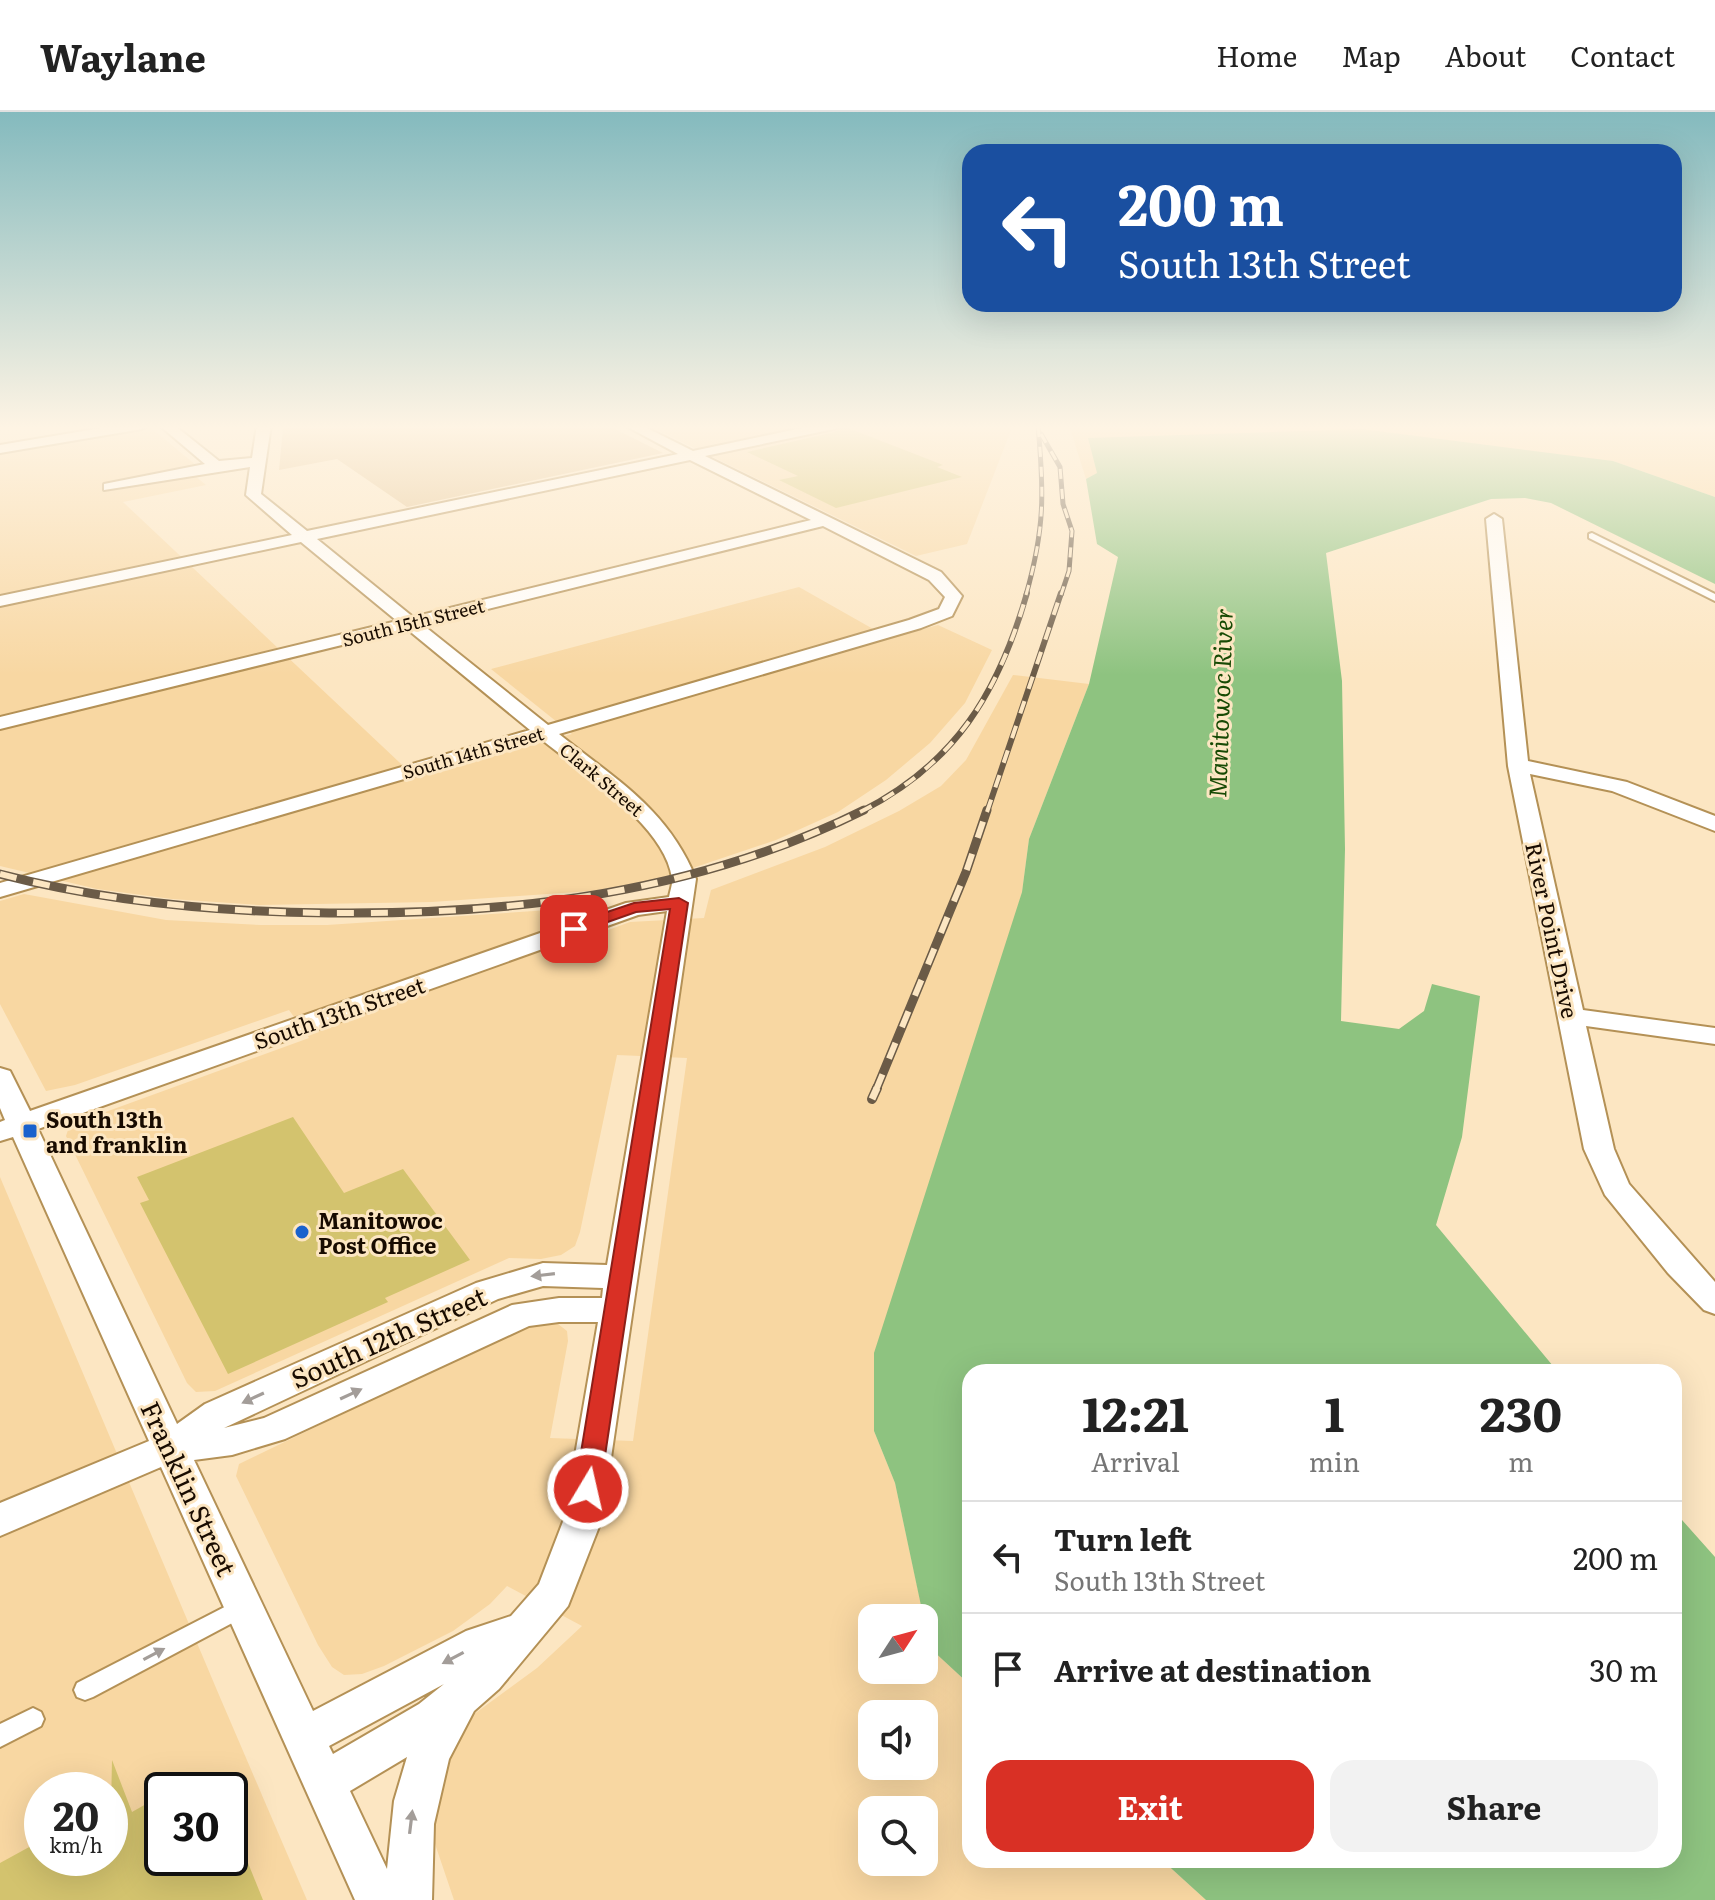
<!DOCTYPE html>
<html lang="en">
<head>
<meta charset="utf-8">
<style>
	:root { --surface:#fff; --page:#f2f2f2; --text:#222; --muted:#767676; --line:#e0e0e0; --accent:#d93025 }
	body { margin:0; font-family:Literata,serif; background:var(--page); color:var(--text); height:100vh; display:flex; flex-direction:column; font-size:30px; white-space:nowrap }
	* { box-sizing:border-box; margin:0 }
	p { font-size:26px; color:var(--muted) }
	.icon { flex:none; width:44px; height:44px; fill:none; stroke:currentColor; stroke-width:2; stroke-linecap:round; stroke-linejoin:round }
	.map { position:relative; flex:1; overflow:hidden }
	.details { position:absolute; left:962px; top:1252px; width:720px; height:504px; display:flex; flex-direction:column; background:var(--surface); border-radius:24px; box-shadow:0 8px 32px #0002 }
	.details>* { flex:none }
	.guide { position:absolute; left:962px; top:32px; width:720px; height:168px; border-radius:24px; box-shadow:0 8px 32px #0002; background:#1a4fa0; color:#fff; overflow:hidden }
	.needle { width:52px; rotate:54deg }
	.controls { position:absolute; left:858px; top:1492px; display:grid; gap:16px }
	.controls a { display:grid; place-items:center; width:80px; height:80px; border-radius:16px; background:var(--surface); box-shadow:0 8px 32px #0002; font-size:40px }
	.speed { position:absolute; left:24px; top:1660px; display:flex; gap:16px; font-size:40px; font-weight:700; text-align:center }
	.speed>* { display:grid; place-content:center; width:104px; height:104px; border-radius:50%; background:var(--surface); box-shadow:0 8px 32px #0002; line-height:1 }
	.speed small { font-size:20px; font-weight:400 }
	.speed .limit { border:4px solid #111; border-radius:12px; background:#fff; color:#111 }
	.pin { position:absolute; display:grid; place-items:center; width:68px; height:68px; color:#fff; margin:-34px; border-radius:16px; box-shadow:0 4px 12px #0006 }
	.me { position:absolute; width:88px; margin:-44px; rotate:9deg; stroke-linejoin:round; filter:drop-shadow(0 0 6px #0008) }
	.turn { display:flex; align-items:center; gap:28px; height:168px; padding:0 24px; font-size:36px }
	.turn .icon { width:104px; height:104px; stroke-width:2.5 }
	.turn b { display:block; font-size:56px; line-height:68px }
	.eta { display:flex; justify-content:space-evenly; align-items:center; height:136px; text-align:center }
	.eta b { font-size:48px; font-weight:700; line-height:56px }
	.action { display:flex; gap:16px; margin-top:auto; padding:16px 24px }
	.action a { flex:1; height:92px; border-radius:24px; background:var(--accent); color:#fff; font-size:32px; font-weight:700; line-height:92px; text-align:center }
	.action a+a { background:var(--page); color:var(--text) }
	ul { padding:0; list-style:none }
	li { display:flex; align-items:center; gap:24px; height:112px; padding:0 24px; border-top:2px solid var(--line) }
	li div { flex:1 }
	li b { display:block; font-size:30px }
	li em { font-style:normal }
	header { display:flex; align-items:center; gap:48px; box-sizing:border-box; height:112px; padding:0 40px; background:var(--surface); border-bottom:2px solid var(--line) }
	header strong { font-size:38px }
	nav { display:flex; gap:44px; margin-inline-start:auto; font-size:28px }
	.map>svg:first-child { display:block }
	.built { fill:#f8d7a2; fill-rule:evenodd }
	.green { fill:#e3c28e }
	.water { fill:#8ec380 }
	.building { fill:#d3c36e }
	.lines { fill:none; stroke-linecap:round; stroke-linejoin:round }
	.service-casing { stroke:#b49156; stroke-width:4 }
	.minor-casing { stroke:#b49156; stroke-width:4 }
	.service { fill:#fff; fill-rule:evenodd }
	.minor { fill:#fff; fill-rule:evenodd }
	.rail-far3-casing { stroke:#6b5b47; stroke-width:5 }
	.rail-far2-casing { stroke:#6b5b47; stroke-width:6 }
	.rail-far1-casing { stroke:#6b5b47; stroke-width:9 }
	.rail-casing { stroke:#6b5b47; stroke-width:10 }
	.rail-far3 { stroke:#fce6c2; stroke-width:3; stroke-dasharray:10; stroke-linecap:butt }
	.rail-far2 { stroke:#fce6c2; stroke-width:4; stroke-dasharray:13; stroke-linecap:butt }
	.rail-far1 { stroke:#fce6c2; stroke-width:6; stroke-dasharray:17; stroke-linecap:butt }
	.rail { stroke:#fce6c2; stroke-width:7; stroke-dasharray:22; stroke-linecap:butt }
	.oneway { fill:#a39d99 }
	.route { fill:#d93025; stroke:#8d1f18; stroke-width:2 }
	.poi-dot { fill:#1a62cd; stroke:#fce6c2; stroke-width:3 }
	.labels { text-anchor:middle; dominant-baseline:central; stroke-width:6; stroke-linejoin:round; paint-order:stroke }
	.far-street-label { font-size:18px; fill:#180b00; stroke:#fce6c2 }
	.street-label { font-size:22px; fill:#180b00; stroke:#fce6c2 }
	.poi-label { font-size:22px; font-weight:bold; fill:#180b00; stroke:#fce6c2; text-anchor:start }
	.water-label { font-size:24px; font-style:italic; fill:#174a04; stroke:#fce6c2 }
	.near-street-label { font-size:26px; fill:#180b00; stroke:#fce6c2 }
</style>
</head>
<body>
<header>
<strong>Waylane</strong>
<nav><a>Home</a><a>Map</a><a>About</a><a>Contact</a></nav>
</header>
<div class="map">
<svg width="1715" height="1788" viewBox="0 0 1715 1788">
	<rect width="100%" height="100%" fill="#fce6c2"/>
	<g class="built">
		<polygon points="647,313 1013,313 967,432 916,444"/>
		<polygon points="1069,313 1715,313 1715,385 1613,349 1089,326 1097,361 1086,367"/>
		<polygon points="150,315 197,354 188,358 206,373 123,390 416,666 572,622 491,557 799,475 889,526 938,513 992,538 965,591 930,631 886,668 838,700 776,728 657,768 591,779 432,790 259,793 172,787 97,777 0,754 0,341"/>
		<path d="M1013,563L1089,572L1029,727L1022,780L874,1319L895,1371L924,1506H872V1558H924V1507L930,1536L970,1573V1748H1162L1206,1788H454L432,1723L431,1685L466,1608L537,1556L582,1514L507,1474L490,1492L453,1519L384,1554L362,1562L344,1563L332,1555L318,1533L236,1364L239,1352L516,1218L539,1209L558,1212L567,1219L568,1229L550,1326L633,1329L687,946L617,943L580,1120L575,1134L561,1143L541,1147L509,1146L215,1279L196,1280L187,1271L66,1024L69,1015L78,1010L309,926L289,898L75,973L46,979L0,892V789L24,782L166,808L261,813H327L549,798L581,828L630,810L704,806L711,778L825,735L899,699L941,674L966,648ZM872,1602H924V1654H872ZM872,1698H924V1750H872Z"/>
		<path d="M0,1065L219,1583L307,1788H0ZM42,1678H110V1746H42ZM162,1678H230V1746H162Z"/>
	</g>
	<polygon class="green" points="306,313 607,313 663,341 407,395 337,347 279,358 283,317"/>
	<g class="water">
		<polygon points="1362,317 1613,349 1715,385 1715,472 1551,391 1525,386 1491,387 1326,441 1342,569 1345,737 1341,909 1399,917 1424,899 1432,872 1480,884 1462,1025 1436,1113 1558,1260 970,1260 970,1573 930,1536 895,1371 874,1319 874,1241 1022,780 1029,727 1089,572 1118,445 1097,432 1086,367 1097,361 1088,326"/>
		<polygon points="1674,1399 1715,1445 1715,1788 1206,1788 1162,1748 1674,1748"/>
	</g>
	<g class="building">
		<polygon points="843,314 943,353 937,355 962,365 836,396 779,368 798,364 747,340 835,320"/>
		<polygon points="293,1005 344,1081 403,1057 470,1148 385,1186 388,1190 228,1262 140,1091 149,1088 137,1065"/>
		<polygon points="112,1648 132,1700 162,1683 162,1746 246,1746 263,1788 0,1788 0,1751 42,1728 42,1746 110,1746"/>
	</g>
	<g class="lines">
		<defs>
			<g id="service">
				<polygon points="1592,421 1715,482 1715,489 1589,426 1589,422"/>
				<polygon points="244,1485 251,1487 255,1494 251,1501 93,1585 85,1588 77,1585 74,1578 77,1571"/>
				<polygon points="33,1596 41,1600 44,1607 41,1614 0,1635 0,1612"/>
			</g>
			<g id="minor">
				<polygon points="119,313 149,313 142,317 0,341 0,333"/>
				<path d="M159,313H174L219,349L252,346L257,313H271L261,382L307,419L678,342L624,313H641L693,339L816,313H841L834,317L705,344L941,460L962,484L952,504L921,516L559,622C615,667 668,697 696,767L602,1407L568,1494L499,1577L474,1599L449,1647L434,1712L432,1788H355L161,1355L0,1424V1391L149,1329L13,1025L0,1029V1010L5,1008L0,996V956L10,959L30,999L626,791L669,785C670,779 673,772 672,766C665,713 580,659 541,627L0,785V771L530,618L407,517L0,617V605L397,509L301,430L0,494V484L292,423L246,383L250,355L104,378V372L205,352ZM690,348L811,408L413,505L317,427ZM823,414L929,468L945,485L939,497L909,508L548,613L423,513ZM667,799L607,1153L543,1151L476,1171L205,1292L177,1312L38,1017L638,803ZM543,1174L603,1176L602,1186H559L512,1193L264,1306L224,1316L498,1187ZM559,1210H598L564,1407L539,1472L511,1504L466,1519L313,1599L194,1348L232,1343L285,1327L529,1214ZM444,1572L419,1592L333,1642L329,1634ZM407,1645L394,1689L387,1757L350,1679Z"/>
				<polygon points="1494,402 1502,407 1528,649 1627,670 1715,704 1715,719 1612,679 1530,662 1583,898 1715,916 1715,932 1586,914 1614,1037 1629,1072 1715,1170 1715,1202 1704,1198 1668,1161 1605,1083 1584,1037 1508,654 1486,407"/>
			</g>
		</defs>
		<use href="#service" class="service-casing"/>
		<use href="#minor" class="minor-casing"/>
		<use href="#service" class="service"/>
		<use href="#minor" class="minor"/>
		<defs>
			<g id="rail-far3">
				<polyline points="1041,322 1060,355 1063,392 1072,419 1069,459 1061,483"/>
				<path d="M1026,483C1045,416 1044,381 1038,313"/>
			</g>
			<g id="rail-far2">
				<path d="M860,700C955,652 998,582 1027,481"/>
				<polyline points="987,700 1061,481"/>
			</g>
			<g id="rail-far1">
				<path d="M0,762C108,790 218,800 329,801C514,803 697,781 864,698"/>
				<polyline points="876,978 966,760 987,698"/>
			</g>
			<polyline id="rail" points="872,987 877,976"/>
		</defs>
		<use href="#rail-far3" class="rail-far3-casing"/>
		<use href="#rail-far2" class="rail-far2-casing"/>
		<use href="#rail-far1" class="rail-far1-casing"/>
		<use href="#rail" class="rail-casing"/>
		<use href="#rail-far3" class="rail-far3"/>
		<use href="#rail-far2" class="rail-far2"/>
		<use href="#rail-far1" class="rail-far1"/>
		<use href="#rail" class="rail"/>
	</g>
	<defs><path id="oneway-solid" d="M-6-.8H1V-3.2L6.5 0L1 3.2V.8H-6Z" transform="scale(2)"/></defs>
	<g class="oneway">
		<use href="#oneway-solid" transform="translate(543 1163) rotate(173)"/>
		<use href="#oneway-solid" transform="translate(351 1282) rotate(-25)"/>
		<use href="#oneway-solid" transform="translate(253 1286) rotate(155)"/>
		<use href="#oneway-solid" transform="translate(154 1542) rotate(-28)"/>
		<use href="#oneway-solid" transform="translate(453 1546) rotate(152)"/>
		<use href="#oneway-solid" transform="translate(411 1710) rotate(-83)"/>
	</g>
	<linearGradient id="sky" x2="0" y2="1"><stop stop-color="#84babe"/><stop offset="0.56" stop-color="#fef4e4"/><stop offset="1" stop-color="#fef4e4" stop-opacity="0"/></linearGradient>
	<rect width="1715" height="563" fill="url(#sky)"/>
	<polygon class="route" points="679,786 688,791 600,1377 597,1385 588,1388 579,1385 575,1377 670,797 636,800 574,822 565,817 568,813 634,791"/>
	<g class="poi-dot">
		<rect x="22" y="1011" width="16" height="16" rx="4"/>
		<circle cx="302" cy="1120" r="8"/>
	</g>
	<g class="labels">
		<g class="far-street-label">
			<text transform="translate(413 510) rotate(-14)">South 15th Street</text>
			<text transform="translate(473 640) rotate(-16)">South 14th Street</text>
			<text transform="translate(602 667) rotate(40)">Clark Street</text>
		</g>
		<g class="street-label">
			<text transform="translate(1553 818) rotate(78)">River Point Drive</text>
			<text transform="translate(339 900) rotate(-19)">South 13th Street</text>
		</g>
		<g class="poi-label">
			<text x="46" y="1006">South 13th<tspan x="46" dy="25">and franklin</tspan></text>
			<text x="318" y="1107">Manitowoc<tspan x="318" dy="25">Post Office</tspan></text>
		</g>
		<g class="water-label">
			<text transform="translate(1219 591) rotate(-88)">Manitowoc River</text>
		</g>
		<g class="near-street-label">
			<text transform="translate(388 1224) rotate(-24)">South 12th Street</text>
			<text transform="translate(190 1376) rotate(65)">Franklin Street</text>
		</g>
	</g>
</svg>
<div class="controls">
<a><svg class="needle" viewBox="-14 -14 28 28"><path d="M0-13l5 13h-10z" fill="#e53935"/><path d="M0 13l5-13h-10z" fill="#767676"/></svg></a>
<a><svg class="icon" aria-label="sound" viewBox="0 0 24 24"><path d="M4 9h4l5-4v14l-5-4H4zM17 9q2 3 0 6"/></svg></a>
<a><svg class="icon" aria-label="search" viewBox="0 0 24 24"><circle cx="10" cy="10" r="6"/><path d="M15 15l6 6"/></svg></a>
</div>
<div class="speed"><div>20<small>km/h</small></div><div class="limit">30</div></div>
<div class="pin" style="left:574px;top:817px;background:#d93025"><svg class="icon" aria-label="arrive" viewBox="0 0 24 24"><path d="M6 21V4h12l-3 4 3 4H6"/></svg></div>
<svg class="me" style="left:588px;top:1377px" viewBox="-20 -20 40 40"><circle r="17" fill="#d93025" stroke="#fff" stroke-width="3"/><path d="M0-11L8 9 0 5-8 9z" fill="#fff"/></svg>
<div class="guide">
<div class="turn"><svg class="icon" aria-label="left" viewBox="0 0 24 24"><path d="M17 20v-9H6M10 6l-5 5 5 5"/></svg><div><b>200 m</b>South 13th Street</div></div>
</div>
<section class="details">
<div class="eta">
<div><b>12:21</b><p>Arrival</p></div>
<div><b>1</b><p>min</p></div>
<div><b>230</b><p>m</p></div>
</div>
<ul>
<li><svg class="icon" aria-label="left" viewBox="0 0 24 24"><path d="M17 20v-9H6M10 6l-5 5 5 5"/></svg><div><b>Turn left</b><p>South 13th Street</p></div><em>200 m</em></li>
<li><svg class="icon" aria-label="arrive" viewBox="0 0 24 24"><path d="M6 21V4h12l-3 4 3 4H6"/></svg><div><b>Arrive at destination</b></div><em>30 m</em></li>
</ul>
<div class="action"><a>Exit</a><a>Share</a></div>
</section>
</div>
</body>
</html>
